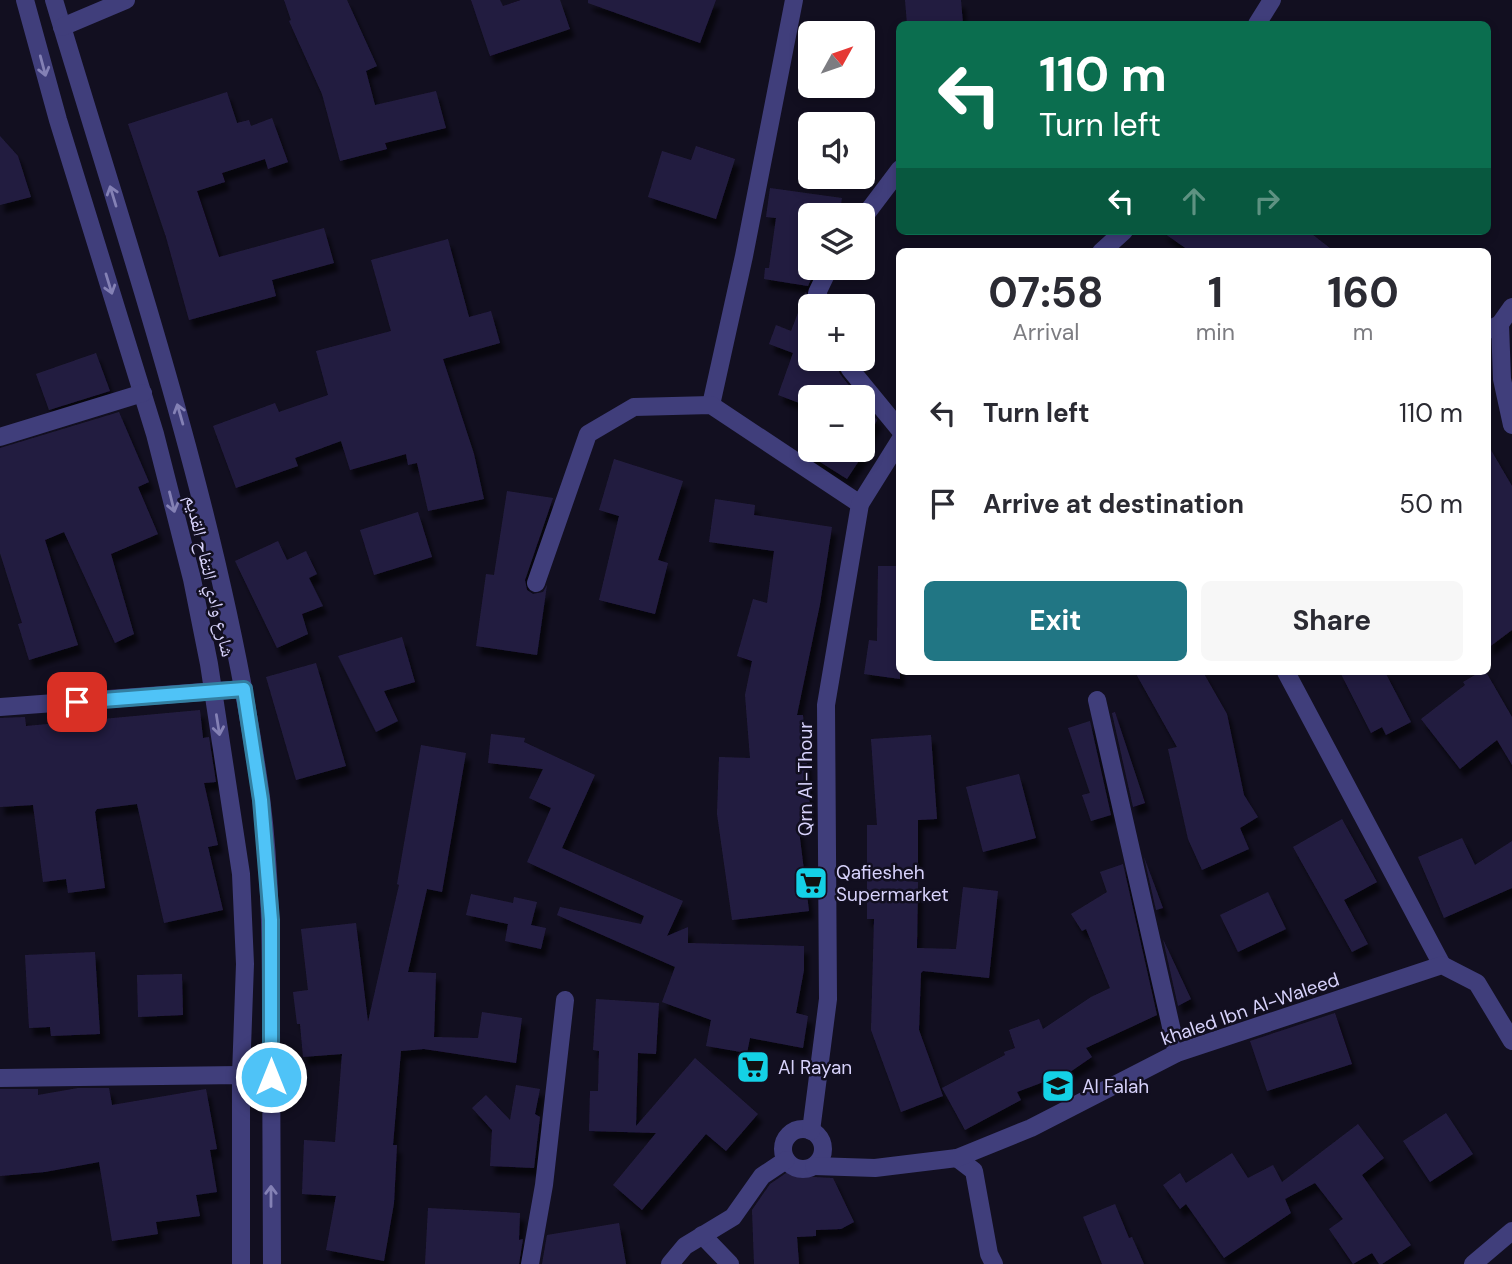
<!DOCTYPE html>
<html lang="en">
<head>
<meta charset="utf-8">
<style>
	:root { --surface:#fff; --page:#f7f7f7; --text:#2b2b33; --muted:#7c7c81; --accent:#217684 }
	body { margin:0; font-family:"DM Sans","Noto Naskh Arabic",sans-serif; background:var(--page); color:var(--text); height:100vh; display:flex; flex-direction:column; font-size:26px; white-space:nowrap }
	* { box-sizing:border-box; margin:0 }
	p { font-size:23px; color:var(--muted) }
	.icon { flex:none; width:38px; height:38px; fill:none; stroke:currentColor; stroke-width:2; stroke-linecap:round; stroke-linejoin:round }
	.map { position:relative; flex:1; overflow:hidden }
	.sheet { position:absolute; left:896px; top:248px; width:595px; height:427px; display:flex; flex-direction:column; background:var(--surface); border-radius:10px; box-shadow:0 4px 10px #0003 }
	.sheet>* { flex:none }
	.banner { position:absolute; left:896px; top:21px; width:595px; height:214px; border-radius:10px; box-shadow:0 4px 10px #0003; background:#0b6e4f; color:#fff; overflow:hidden }
	.needle { width:46px; rotate:50deg }
	.fabs { position:absolute; left:798px; top:21px; display:grid; gap:14px }
	.fabs a { display:grid; place-items:center; width:77px; height:77px; border-radius:10px; background:var(--surface); box-shadow:0 4px 10px #0003; font-size:35px }
	.pin { position:absolute; display:grid; place-items:center; width:60px; height:60px; color:#fff; margin:-30px; border-radius:14px; box-shadow:0 4px 10px #0006 }
	.me { position:absolute; width:77px; margin:-38px; rotate:0deg; stroke-linejoin:round; filter:drop-shadow(0 0 5px #0008) }
	.turn { display:flex; align-items:center; gap:24px; height:147px; padding:0 28px; font-size:32px }
	.turn .icon { width:91px; height:91px; stroke-width:2.5 }
	.turn b { display:block; font-size:49px; line-height:60px }
	.lanes { display:flex; align-items:center; height:66px; padding:0 28px; background:#0003; justify-content:center; gap:35px; direction:ltr }
	.lanes .off { opacity:.35 }
	.eta { display:flex; justify-content:space-evenly; align-items:center; height:119px; text-align:center }
	.eta b { font-size:42px; font-weight:700; line-height:49px }
	.button { display:flex; gap:14px; margin-top:auto; padding:14px 28px }
	.button a { flex:1; height:80px; border-radius:10px; background:var(--accent); color:#fff; font-size:28px; font-weight:700; line-height:80px; text-align:center }
	.button a+a { background:var(--page); color:var(--text) }
	ul { padding:0; list-style:none }
	li { display:flex; align-items:center; gap:21px; height:91px; padding:0 28px }
	li div { flex:1 }
	li b { display:block; font-size:26px }
	li em { font-style:normal }
	.map>svg:first-child { display:block }
	.building { fill:#241d40; filter:url(#shadow) }
	.lines { fill:none; stroke-linecap:round; stroke-linejoin:round }
	.minor { stroke:#403e7b; stroke-width:18 }
	.oneway { stroke:#8481b5 }
	.route-casing { stroke:#337fa1; stroke-width:18 }
	.route { stroke:#4fc3f7; stroke-width:12 }
	.labels { text-anchor:middle; dominant-baseline:central; stroke-width:5; stroke-linejoin:round; paint-order:stroke }
	.street-label { font-size:19px; fill:#d7d2fb; stroke:#120f20 }
	.poi-label { font-size:19px; fill:#d7d2fb; stroke:#120f20; text-anchor:start }
</style>
</head>
<body>
<div class="map">
<svg width="1512" height="1264" viewBox="0 0 1512 1264">
	<defs>
		<filter id="shadow"><feDropShadow dx="4.5" dy="8" stdDeviation="2" flood-color="#0009"/></filter>
	</defs>
	<rect width="100%" height="100%" fill="#120f20"/>
	<g class="building">
		<polygon points="284,0 347,0 377,66 366,71 375,105 436,91 446,128 385,143 387,149 340,161 322,94 289,21 291,20"/>
		<polygon points="471,0 500,0 503,6 521,0 560,0 570,29 490,56"/>
		<polygon points="588,0 716,0 700,43 588,3"/>
		<polygon points="905,0 961,0 963,24 907,24"/>
		<polygon points="227,92 237,123 249,120 251,126 272,118 288,162 268,169 265,159 222,173 225,182 197,191 219,257 324,228 334,263 272,280 276,296 189,320 166,237 128,124"/>
		<polygon points="0,136 18,156 31,197 0,205"/>
		<polygon points="696,146 735,159 716,219 648,197 662,151 691,160"/>
		<polygon points="770,188 842,198 839,215 810,215 810,268 816,268 808,286 764,279 765,268 769,268 776,218 766,217"/>
		<polygon points="1161,231 1308,231 1335,252 1191,252"/>
		<polygon points="448,239 469,317 491,311 500,343 443,359 474,454 484,499 428,511 417,463 408,465 406,454 350,470 341,441 295,458 298,466 236,488 213,426 275,403 279,412 328,395 316,351 391,331 371,260"/>
		<polygon points="806,292 810,306 810,359 834,359 840,374 858,397 810,397 810,407 778,395 793,353 769,344 776,325 791,331"/>
		<polygon points="96,353 110,391 49,410 36,374"/>
		<polygon points="863,402 877,420 863,449"/>
		<polygon points="119,412 149,482 138,487 158,534 111,554 134,634 115,643 64,532 45,540 78,645 29,660 18,624 22,623 0,553 0,448"/>
		<polygon points="1488,445 1512,486 1512,630 1488,648"/>
		<polygon points="801,450 866,450 847,479"/>
		<polygon points="614,459 683,481 658,560 668,563 655,614 599,600 619,516 599,510"/>
		<polygon points="507,491 553,498 525,580 527,590 533,594 543,592 547,585 537,655 476,646 486,574 494,575"/>
		<polygon points="715,499 755,505 754,515 832,527 820,604 797,715 803,715 811,821 798,822 809,911 732,920 717,814 719,757 750,758 745,695 752,661 737,656 753,599 767,603 774,551 709,542"/>
		<polygon points="418,512 432,557 374,575 360,530"/>
		<polygon points="278,541 287,560 306,551 317,574 309,578 323,606 302,614 308,634 277,648 235,561"/>
		<polygon points="878,566 900,566 900,679 864,674 869,640 877,641"/>
		<polygon points="402,637 415,682 384,691 398,721 376,732 338,656"/>
		<polygon points="316,663 346,766 296,780 266,677"/>
		<polygon points="1135,672 1203,672 1227,714 1244,795 1258,817 1240,828 1249,849 1202,870 1188,839 1168,749 1177,747"/>
		<polygon points="1340,672 1385,672 1411,722 1386,735 1382,727 1371,733"/>
		<polygon points="1480,672 1486,672 1512,717 1512,765 1497,740 1460,769 1421,719 1465,685 1463,682"/>
		<polygon points="200,710 203,738 209,737 216,782 204,783 218,845 208,847 223,910 164,923 137,804 97,809 95,812 105,888 68,893 66,879 43,882 33,805 0,807 0,718 25,717 26,726"/>
		<polygon points="1115,712 1145,803 1133,807 1112,713"/>
		<polygon points="1090,721 1111,815 1091,821 1082,795 1090,793 1068,728"/>
		<polygon points="491,734 525,738 524,742 595,775 562,848 683,901 667,936 688,927 688,943 804,946 804,970 796,1013 808,1016 803,1048 750,1038 747,1053 706,1046 711,1020 662,1002 675,967 557,915 560,907 641,924 644,916 527,862 551,808 529,798 543,769 488,763"/>
		<polygon points="931,735 937,819 918,820 918,868 879,878 918,882 917,948 956,949 963,887 998,891 989,978 923,971 921,973 919,1030 943,1096 901,1112 871,1030 874,919 867,919 867,825 877,825 871,739"/>
		<polygon points="421,745 466,753 442,892 427,889 408,972 436,973 434,1037 478,1038 482,1012 522,1018 516,1063 424,1049 401,1051 393,1145 397,1145 394,1203 384,1261 326,1250 336,1196 302,1194 304,1140 335,1142 342,1054 303,1057 300,1024 297,1024 293,992 308,990 301,929 356,923 368,1022 399,885 397,884"/>
		<polygon points="1019,774 1036,838 983,852 966,787"/>
		<polygon points="1342,819 1377,882 1344,900 1368,944 1352,952 1293,847"/>
		<polygon points="1462,838 1475,865 1512,841 1512,888 1444,918 1418,857"/>
		<polygon points="1144,857 1163,908 1156,910"/>
		<polygon points="1123,864 1157,1015 1086,1048 1092,1057 1070,1072 1017,1092 1021,1100 965,1130 942,1088 1005,1055 1004,1052 1015,1048 1009,1030 1039,1019 1043,1029 1091,997 1110,988 1086,929 1082,931 1071,914 1107,892 1100,872"/>
		<polygon points="1268,892 1286,929 1238,952 1220,915"/>
		<polygon points="471,894 513,903 514,897 537,902 531,925 546,928 541,949 505,941 508,924 466,915"/>
		<polygon points="1163,939 1191,999 1178,1006"/>
		<polygon points="95,952 100,1034 51,1036 50,1027 29,1028 25,955"/>
		<polygon points="182,974 183,1015 138,1017 137,975"/>
		<polygon points="596,999 659,1003 656,1054 638,1053 636,1126 695,1058 758,1114 726,1151 706,1134 642,1210 613,1185 656,1133 589,1131 590,1091 598,1091 599,1051 593,1050"/>
		<polygon points="1335,1013 1352,1064 1267,1091 1250,1041"/>
		<polygon points="516,1085 540,1089 535,1114 540,1117 534,1168 490,1166 492,1130 472,1108 486,1095 510,1120"/>
		<polygon points="78,1088 109,1088 112,1105 206,1089 217,1149 210,1150 217,1192 196,1195 200,1216 156,1222 158,1234 112,1241 99,1162 45,1172 0,1176 0,1089 38,1089 38,1095"/>
		<polygon points="1446,1113 1473,1154 1430,1182 1403,1141"/>
		<polygon points="1358,1124 1384,1158 1362,1175 1411,1245 1382,1264 1379,1264 1372,1253 1353,1264 1329,1229 1343,1219 1315,1183 1285,1199 1291,1213 1224,1258 1186,1204 1180,1209 1163,1185 1180,1173 1186,1183 1232,1153 1248,1178 1273,1165 1282,1182"/>
		<polygon points="795,1167 803,1167 807,1175 813,1177 833,1178 854,1222 841,1229 816,1230 816,1236 797,1237 799,1264 754,1264 752,1210 770,1184"/>
		<polygon points="1115,1204 1129,1238 1132,1237 1144,1264 1102,1264 1083,1217"/>
		<polygon points="428,1208 520,1213 519,1240 523,1239 519,1264 425,1264"/>
		<polygon points="619,1223 626,1264 542,1264 547,1235"/>
	</g>
	<g class="lines">
		<g class="minor">
			<polyline points="25,0 58,120 155,434 192,579 209,664 241,874 245,964 241,1075 241,1264"/>
			<path d="M54,0C133,264 223,523 261,797C271,874 271,952 271,1030C271,1108 271,1186 272,1264"/>
			<polyline points="1257,24 1272,0"/>
			<polyline points="62,27 126,0"/>
			<polyline points="863,218 900,169"/>
			<polyline points="1101,252 1124,231"/>
			<polyline points="823,306 817,293 829,268"/>
			<polyline points="1500,324 1502,379 1512,425"/>
			<polyline points="1488,330 1500,324 1512,307"/>
			<polyline points="845,359 850,369 900,430"/>
			<polyline points="711,405 744,256 794,0"/>
			<polyline points="0,437 143,393"/>
			<polyline points="536,583 588,434 634,407 711,405 860,504"/>
			<polyline points="1286,672 1442,965"/>
			<polyline points="1097,700 1177,1053"/>
			<polyline points="0,707 244,689"/>
			<polyline points="0,1078 241,1075 271,1077"/>
			<circle cx="803" cy="1149" r="20"/>
			<polyline points="811,1131 828,999 826,705 860,504 900,440"/>
			<polyline points="957,1158 974,1171 989,1254 994,1264"/>
			<polyline points="814,1166 875,1168 957,1158 1031,1128 1177,1053 1442,965 1477,983 1512,1041"/>
			<polyline points="702,1235 730,1264"/>
			<polyline points="530,1264 544,1185 565,1000"/>
			<polyline points="670,1264 685,1246 733,1217 762,1176 786,1160"/>
			<polyline points="1473,1264 1512,1231"/>
		</g>
	</g>
	<defs><path id="oneway-shaft" d="M-6 0H5M1.5-3L5.5 0L1.5 3" fill="none" stroke-width="1.6" stroke-linecap="round" stroke-linejoin="round" transform="scale(1.75)"/></defs>
	<g class="oneway">
		<use href="#oneway-shaft" transform="translate(43 66) rotate(75)"/>
		<use href="#oneway-shaft" transform="translate(113 196) rotate(-107)"/>
		<use href="#oneway-shaft" transform="translate(109 284) rotate(73)"/>
		<use href="#oneway-shaft" transform="translate(180 414) rotate(-106)"/>
		<use href="#oneway-shaft" transform="translate(172 502) rotate(76)"/>
		<use href="#oneway-shaft" transform="translate(218 725) rotate(81)"/>
		<use href="#oneway-shaft" transform="translate(271 1196) rotate(-90)"/>
	</g>
	<g class="lines">
		<defs>
			<polyline id="route" points="77,702 244,689 261,800 271,920 271,1077"/>
		</defs>
		<use href="#route" class="route-casing"/>
		<use href="#route" class="route"/>
	</g>
	<defs>
		<symbol id="supermarket-square" viewBox="-11 -11 22 22"><rect x="-9" y="-9" width="18" height="18" rx="4" fill="#14d1e6" stroke="#120f20"/><path d="M-6-5.5h2.5l.6 2H6L4.5 2H-2.5L-4.4-4H-6ZM-1.5 3.2a1.3 1.3 0 1 0 .1 0ZM3 3.2a1.3 1.3 0 1 0 .1 0Z" fill="#111"/></symbol>
		<symbol id="school-square" viewBox="-11 -11 22 22"><rect x="-9" y="-9" width="18" height="18" rx="4" fill="#14d1e6" stroke="#120f20"/><path d="M0-5L7-2L0 1L-7-2ZM-4 1L0 2.5L4 1V4Q0 6-4 4Z" fill="#111"/></symbol>
	</defs>
	<g fill-rule="evenodd">
		<use href="#supermarket-square" x="792" y="864" width="38" height="38"/>
		<use href="#supermarket-square" x="734" y="1048" width="38" height="38"/>
		<use href="#school-square" x="1039" y="1067" width="38" height="38"/>
	</g>
	<g class="labels">
		<g class="street-label">
			<text transform="translate(210 576) rotate(77)">شارع وادي التفاح القديم</text>
			<text transform="translate(805 779) rotate(-90)">Qrn Al-Thour</text>
			<text transform="translate(1250 1009) rotate(-19)">khaled Ibn Al-Waleed</text>
		</g>
		<g class="poi-label">
			<text x="836" y="872">Qafiesheh<tspan x="836" dy="22">Supermarket</tspan></text>
			<text x="778" y="1067">Al Rayan</text>
			<text x="1082" y="1086">Al Falah</text>
		</g>
	</g>
</svg>
<div class="fabs">
<a><svg class="needle" viewBox="-14 -14 28 28"><path d="M0-13l5 13h-10z" fill="#e53935"/><path d="M0 13l5-13h-10z" fill="#7c7c81"/></svg></a>
<a><svg class="icon" aria-label="sound" viewBox="0 0 24 24"><path d="M4 9h4l5-4v14l-5-4H4zM17 9q2 3 0 6"/></svg></a>
<a><svg class="icon" aria-label="layers" viewBox="0 0 24 24"><path d="M12 4l9 5-9 5-9-5zM3 14l9 5 9-5"/></svg></a>
<a>+</a>
<a>−</a>
</div>
<div class="pin" style="left:77px;top:702px;background:#d93025"><svg class="icon" aria-label="arrive" viewBox="0 0 24 24"><path d="M6 21V4h12l-3 4 3 4H6"/></svg></div>
<svg class="me" style="left:271px;top:1077px" viewBox="-20 -20 40 40"><circle r="17" fill="#4fc3f7" stroke="#fff" stroke-width="3"/><path d="M0-11L8 9 0 5-8 9z" fill="#fff"/></svg>
<div class="banner">
<div class="turn"><svg class="icon" aria-label="left" viewBox="0 0 24 24"><path d="M17 20v-9H6M10 6l-5 5 5 5"/></svg><div><b>110 m</b>Turn left</div></div>
<div class="lanes"><svg class="icon" aria-label="left" viewBox="0 0 24 24"><path d="M17 20v-9H6M10 6l-5 5 5 5"/></svg><svg class="icon off" aria-label="ahead" viewBox="0 0 24 24"><path d="M12 20V5M6 11l6-6 6 6"/></svg><svg class="icon off" aria-label="right" viewBox="0 0 24 24"><path d="M7 20v-9h11M14 6l5 5-5 5"/></svg></div>
</div>
<section class="sheet">
<div class="eta">
<div><b>07:58</b><p>Arrival</p></div>
<div><b>1</b><p>min</p></div>
<div><b>160</b><p>m</p></div>
</div>
<ul>
<li><svg class="icon" aria-label="left" viewBox="0 0 24 24"><path d="M17 20v-9H6M10 6l-5 5 5 5"/></svg><div><b>Turn left</b></div><em>110 m</em></li>
<li><svg class="icon" aria-label="arrive" viewBox="0 0 24 24"><path d="M6 21V4h12l-3 4 3 4H6"/></svg><div><b>Arrive at destination</b></div><em>50 m</em></li>
</ul>
<div class="button"><a>Exit</a><a>Share</a></div>
</section>
</div>
</body>
</html>
